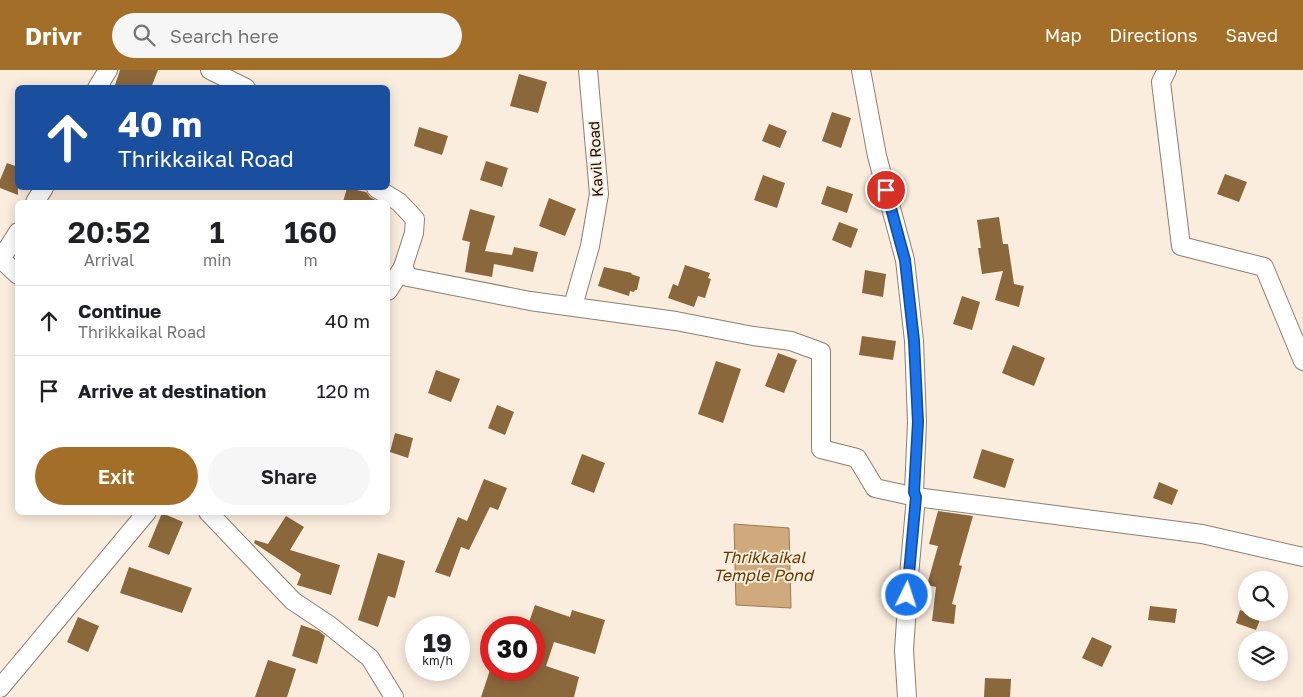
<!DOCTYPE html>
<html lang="en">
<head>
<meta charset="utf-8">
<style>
	:root { --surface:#fff; --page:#f6f6f6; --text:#202124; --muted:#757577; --line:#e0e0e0; --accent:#a36e27 }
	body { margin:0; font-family:"Golos Text",sans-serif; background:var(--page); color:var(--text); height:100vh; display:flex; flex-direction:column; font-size:19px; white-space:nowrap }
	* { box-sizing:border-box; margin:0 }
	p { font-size:16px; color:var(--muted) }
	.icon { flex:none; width:28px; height:28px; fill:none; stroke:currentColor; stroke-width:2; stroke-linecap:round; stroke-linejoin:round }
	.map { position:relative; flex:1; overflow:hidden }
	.details { position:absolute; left:15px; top:130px; width:375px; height:315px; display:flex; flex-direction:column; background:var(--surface); border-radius:8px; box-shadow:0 2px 12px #0003 }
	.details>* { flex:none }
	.guide { position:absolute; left:15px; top:15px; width:375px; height:105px; border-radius:8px; box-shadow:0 2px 12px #0003; background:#1a4fa0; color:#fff; overflow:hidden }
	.controls { position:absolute; left:1238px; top:501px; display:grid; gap:10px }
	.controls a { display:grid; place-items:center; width:50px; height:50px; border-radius:50%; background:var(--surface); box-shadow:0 2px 12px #0003; font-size:25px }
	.speed { position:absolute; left:405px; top:546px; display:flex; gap:10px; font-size:25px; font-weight:700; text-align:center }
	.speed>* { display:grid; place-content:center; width:65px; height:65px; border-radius:50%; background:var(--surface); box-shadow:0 2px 12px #0003; line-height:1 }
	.speed small { font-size:12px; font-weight:400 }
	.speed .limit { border:8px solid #d22; background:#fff; color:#111 }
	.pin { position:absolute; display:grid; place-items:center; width:42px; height:42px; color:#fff; margin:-21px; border:2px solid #fff; border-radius:50%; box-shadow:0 1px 5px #0007 }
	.me { position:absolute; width:55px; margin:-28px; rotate:4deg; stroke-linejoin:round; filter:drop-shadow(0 0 4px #0008) }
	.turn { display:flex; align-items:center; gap:18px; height:105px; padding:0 20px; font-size:22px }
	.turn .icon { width:65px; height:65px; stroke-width:2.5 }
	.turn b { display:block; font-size:35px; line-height:42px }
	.eta { display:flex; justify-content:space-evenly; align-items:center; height:85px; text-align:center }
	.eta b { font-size:30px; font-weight:600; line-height:35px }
	.action { display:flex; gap:10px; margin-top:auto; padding:10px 20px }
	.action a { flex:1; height:58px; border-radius:30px; background:var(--accent); color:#fff; font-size:20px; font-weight:600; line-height:58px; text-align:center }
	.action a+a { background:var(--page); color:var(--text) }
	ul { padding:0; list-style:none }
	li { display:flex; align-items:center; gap:15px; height:70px; padding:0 20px; border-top:1px solid var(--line) }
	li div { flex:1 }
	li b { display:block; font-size:19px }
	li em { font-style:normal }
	header { display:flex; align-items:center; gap:30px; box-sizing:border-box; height:70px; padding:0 25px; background:var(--accent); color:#fff }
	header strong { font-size:24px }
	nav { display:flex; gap:28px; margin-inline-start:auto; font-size:18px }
	.search { width:350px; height:45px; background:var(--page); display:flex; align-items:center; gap:12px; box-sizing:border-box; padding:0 18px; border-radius:28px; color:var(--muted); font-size:19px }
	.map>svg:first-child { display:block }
	.water { fill:#d0a97c; stroke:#977a59 }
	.building { fill:#8b673c }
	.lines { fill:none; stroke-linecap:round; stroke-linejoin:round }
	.minor-casing { stroke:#8c7f71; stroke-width:20 }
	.minor { stroke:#fff; stroke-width:18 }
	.route-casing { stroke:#114b97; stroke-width:12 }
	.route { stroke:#1a73e8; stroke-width:9 }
	.labels { text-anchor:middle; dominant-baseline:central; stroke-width:4; stroke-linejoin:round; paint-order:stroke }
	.street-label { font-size:15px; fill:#110c07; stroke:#fbeddd }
	.water-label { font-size:16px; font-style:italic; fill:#613b00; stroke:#fbeddd }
</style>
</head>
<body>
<header>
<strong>Drivr</strong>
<div class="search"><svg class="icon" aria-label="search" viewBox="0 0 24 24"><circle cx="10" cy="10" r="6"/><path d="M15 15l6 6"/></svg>Search here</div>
<nav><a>Map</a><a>Directions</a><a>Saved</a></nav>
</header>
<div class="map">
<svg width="1303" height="627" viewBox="0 0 1303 627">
	<rect width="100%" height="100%" fill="#fbeddd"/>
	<polygon class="water" points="734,454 789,458 791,538 736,535"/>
	<g class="building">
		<polygon points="120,0 158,0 151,18 114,18"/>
		<polygon points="519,4 547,12 538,43 510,36"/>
		<polygon points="832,42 851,48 841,78 822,71"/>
		<polygon points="769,54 787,61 780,78 762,71"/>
		<polygon points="419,57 448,66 442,85 414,76"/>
		<polygon points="486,91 508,98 502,117 480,110"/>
		<polygon points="7,93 18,97 18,125 0,118 0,110"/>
		<polygon points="1225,104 1247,112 1239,132 1217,124"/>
		<polygon points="763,105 785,113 777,138 754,130"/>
		<polygon points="827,116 853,124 847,143 821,134"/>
		<polygon points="347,118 366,122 370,127 379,132 343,132"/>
		<polygon points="549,128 576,139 565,166 539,156"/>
		<polygon points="470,139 495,146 485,181 512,185 514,177 538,182 533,202 494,194 492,207 465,202 470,172 462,170"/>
		<polygon points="999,147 1003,174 1008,174 1014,214 1024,216 1019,237 995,230 1003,201 982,204 978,178 981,178 977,150"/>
		<polygon points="839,152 858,159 851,178 832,170"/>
		<polygon points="685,195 710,203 708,208 711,209 705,228 698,226 694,237 668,228 673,214 678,216"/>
		<polygon points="604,197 632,203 631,204 640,207 637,220 635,220 634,222 630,221 629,226 598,216"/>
		<polygon points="865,200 886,204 883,227 862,223"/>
		<polygon points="962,226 980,232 972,260 953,254"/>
		<polygon points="862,266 896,271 893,290 859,285"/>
		<polygon points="1013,275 1045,288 1034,316 1002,303"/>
		<polygon points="778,283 797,290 784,323 765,316"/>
		<polygon points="716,291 741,299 723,353 698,344"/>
		<polygon points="436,300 460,309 451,332 428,323"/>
		<polygon points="497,335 514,342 505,365 488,358"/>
		<polygon points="395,363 413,368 408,388 390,382"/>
		<polygon points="982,379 1014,389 1005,418 973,408"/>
		<polygon points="582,384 605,393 594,423 571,414"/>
		<polygon points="484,409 507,418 498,440 490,437 469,480 461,477 450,507 435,502 458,447 467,451"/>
		<polygon points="1159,412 1178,420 1172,435 1153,428"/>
		<polygon points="938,441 973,446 959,495 962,496 952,534 956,535 954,554 932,551 936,517 927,515 938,476 929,474"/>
		<polygon points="162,443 183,452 169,485 148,477"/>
		<polygon points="286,446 304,457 290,480 340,495 331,525 297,515 301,504 254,473 255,470 268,474"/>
		<polygon points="378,483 405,491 395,528 388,526 378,557 358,550"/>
		<polygon points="129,497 192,518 182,543 120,523"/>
		<polygon points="535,535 570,547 572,540 605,550 595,584 554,572 546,596 579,607 574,627 481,627 490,600 534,600 534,558 527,558"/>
		<polygon points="1150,536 1177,539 1175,553 1148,550"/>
		<polygon points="1240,540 1261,547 1256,560 1236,553"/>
		<polygon points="78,547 99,556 88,582 67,572"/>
		<polygon points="301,555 319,561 325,566 317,594 292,586"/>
		<polygon points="1092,567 1112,576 1102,597 1082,588"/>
		<polygon points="268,590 296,599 287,627 255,627"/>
		<polygon points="985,608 1011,609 1010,627 984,627"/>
	</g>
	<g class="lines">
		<defs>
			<g id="minor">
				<polyline points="210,0 246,18"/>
				<polyline points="861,0 877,86 905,190 914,271 917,352 914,422 916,427 909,506 904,580 907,627"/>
				<polyline points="1167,0 1161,12 1181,176 1264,197 1303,291"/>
				<polyline points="97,18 108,0"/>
				<polyline points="376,118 399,132 415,149 414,163 403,197 388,221"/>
				<polyline points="35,132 44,118"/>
				<polyline points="18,162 1,189 18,205"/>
				<polyline points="403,197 408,207 530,231 676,251 753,266 791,271 821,282 821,379 857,388 875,418 916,427 1202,464 1303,487"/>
				<polyline points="573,236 590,176 599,124 588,0"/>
				<polyline points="208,442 293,531 329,555 370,588 394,627"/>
				<polyline points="0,618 147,442"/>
			</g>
		</defs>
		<use href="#minor" class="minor-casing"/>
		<use href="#minor" class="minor"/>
	</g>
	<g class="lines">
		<defs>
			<polyline id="route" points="886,120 905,190 914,271 918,352 914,422 916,427 907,525"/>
		</defs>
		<use href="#route" class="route-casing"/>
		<use href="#route" class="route"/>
	</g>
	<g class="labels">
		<g class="street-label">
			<text transform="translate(595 89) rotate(-93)">Kavil Road</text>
		</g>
		<g class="water-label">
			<text x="763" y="487">Thrikkaikal<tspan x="763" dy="18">Temple Pond</tspan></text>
		</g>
	</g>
</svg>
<div class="controls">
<a><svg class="icon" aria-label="search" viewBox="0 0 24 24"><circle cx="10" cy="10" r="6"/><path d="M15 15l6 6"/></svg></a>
<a><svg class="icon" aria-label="layers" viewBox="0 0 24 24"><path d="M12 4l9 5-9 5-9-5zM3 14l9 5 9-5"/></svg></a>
</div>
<div class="speed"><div>19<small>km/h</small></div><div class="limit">30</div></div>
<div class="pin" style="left:886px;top:120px;background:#d93025"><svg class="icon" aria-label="arrive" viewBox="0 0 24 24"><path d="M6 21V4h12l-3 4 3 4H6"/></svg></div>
<svg class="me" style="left:907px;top:525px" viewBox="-20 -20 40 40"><circle r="17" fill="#1a73e8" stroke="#fff" stroke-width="3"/><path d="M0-11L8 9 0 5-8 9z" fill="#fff"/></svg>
<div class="guide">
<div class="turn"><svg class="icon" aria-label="ahead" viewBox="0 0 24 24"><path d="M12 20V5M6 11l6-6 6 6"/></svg><div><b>40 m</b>Thrikkaikal Road</div></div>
</div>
<section class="details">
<div class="eta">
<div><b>20:52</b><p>Arrival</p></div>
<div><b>1</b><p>min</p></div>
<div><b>160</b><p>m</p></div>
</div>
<ul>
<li><svg class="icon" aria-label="ahead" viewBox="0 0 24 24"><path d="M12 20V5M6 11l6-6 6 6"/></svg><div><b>Continue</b><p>Thrikkaikal Road</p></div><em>40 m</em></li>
<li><svg class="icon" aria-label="arrive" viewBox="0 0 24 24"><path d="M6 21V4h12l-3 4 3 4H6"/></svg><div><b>Arrive at destination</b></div><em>120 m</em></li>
</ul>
<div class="action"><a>Exit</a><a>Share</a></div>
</section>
</div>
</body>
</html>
